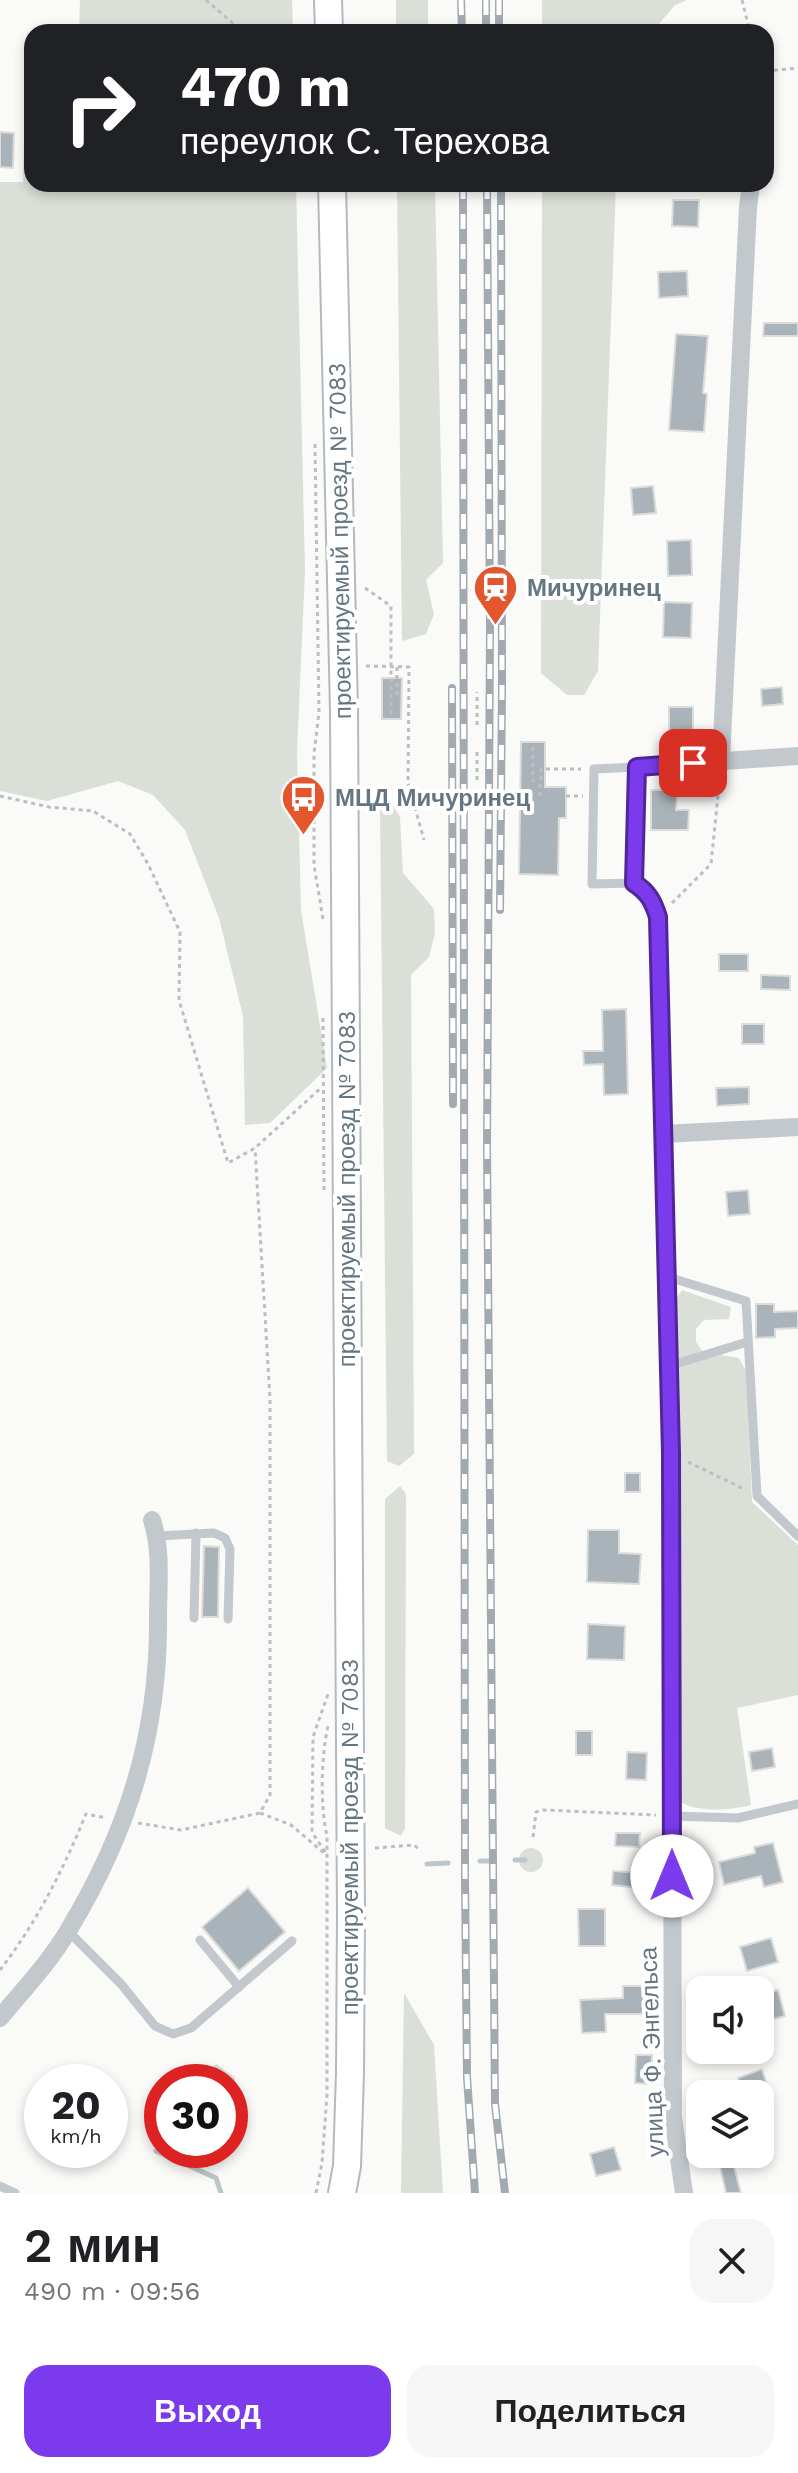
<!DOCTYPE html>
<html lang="ru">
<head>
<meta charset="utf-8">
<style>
	:root { --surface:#fff; --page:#f6f6f6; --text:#202124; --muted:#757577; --accent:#7c3aed }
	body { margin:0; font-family:"Work Sans",sans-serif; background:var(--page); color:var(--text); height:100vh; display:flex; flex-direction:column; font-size:30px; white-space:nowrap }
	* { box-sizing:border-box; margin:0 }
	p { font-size:26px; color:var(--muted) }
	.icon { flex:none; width:44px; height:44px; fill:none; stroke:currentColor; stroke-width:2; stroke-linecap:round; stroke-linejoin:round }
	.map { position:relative; height:2193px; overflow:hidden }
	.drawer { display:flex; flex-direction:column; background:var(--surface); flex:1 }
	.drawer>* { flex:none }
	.top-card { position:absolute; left:24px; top:24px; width:750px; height:168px; border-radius:24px; box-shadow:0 4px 12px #0003; background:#202124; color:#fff; overflow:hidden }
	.controls { position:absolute; left:686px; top:1976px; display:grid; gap:16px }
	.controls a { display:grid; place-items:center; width:88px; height:88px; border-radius:16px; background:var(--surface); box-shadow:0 4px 12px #0003; font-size:40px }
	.speed { position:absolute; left:24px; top:2064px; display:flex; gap:16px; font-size:40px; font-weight:700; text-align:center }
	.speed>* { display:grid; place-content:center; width:104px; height:104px; border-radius:50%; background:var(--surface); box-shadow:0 4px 12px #0003; line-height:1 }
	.speed small { font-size:20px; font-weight:400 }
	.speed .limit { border:12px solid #d22; background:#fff; color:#111 }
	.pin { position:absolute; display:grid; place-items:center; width:68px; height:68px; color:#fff; margin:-34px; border-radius:16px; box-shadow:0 4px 12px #0006 }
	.me { position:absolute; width:88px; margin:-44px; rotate:0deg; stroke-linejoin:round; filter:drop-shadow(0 0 6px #0008) }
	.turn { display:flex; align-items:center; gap:28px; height:168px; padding:0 24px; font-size:36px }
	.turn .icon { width:104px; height:104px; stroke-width:2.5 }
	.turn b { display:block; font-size:56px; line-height:68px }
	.round { display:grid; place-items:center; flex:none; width:84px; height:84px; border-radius:24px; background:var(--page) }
	.overview { display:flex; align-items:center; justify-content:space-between; height:136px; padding:0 24px }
	h1 { font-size:48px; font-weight:600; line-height:60px }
	.action { display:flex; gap:16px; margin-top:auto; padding:16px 24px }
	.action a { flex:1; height:92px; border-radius:24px; background:var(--accent); color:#fff; font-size:32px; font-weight:600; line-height:92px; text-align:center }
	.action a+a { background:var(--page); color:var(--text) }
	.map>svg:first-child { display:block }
	.green { fill:#dadfd7 }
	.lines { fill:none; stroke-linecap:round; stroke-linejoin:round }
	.stream { stroke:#bbc7cb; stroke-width:5 }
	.building { fill:#aab3b9; stroke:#dcdcda; stroke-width:2 }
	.secondary-casing { stroke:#b3babf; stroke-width:30 }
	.path { stroke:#bbbfc2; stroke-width:3; stroke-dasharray:4 4; stroke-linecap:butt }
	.service { stroke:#c3c8cc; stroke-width:9 }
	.minor { stroke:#c3c8cc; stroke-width:18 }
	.secondary { stroke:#fff; stroke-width:26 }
	.rail-casing { stroke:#a2aab0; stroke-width:8 }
	.rail { stroke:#fff; stroke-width:5; stroke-dasharray:15; stroke-linecap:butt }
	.route-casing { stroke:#51269a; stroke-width:20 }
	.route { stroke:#7c3aed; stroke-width:14 }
	.labels { text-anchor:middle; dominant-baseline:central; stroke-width:8; stroke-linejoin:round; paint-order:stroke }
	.street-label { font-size:24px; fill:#657683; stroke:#fff }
	.poi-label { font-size:24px; font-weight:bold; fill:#657683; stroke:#fff; text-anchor:start }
</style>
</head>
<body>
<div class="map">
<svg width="798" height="2193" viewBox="0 0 798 2193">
	<rect width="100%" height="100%" fill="#fafaf8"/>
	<g class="green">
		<polygon points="80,0 292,0 293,32 79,32"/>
		<rect x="396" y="0" width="32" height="32"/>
		<polygon points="542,0 687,0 675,5 652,32 542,32"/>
		<polygon points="24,143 32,143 32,184 296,184 305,571 297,751 301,910 327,1068 270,1123 245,1125 243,1016 219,918 185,830 153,795 118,781 47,801 0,791 0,182 23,182"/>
		<polygon points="397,184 435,184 443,563 426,580 434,614 426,634 402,641"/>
		<polygon points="542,184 616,184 598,671 584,695 567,695 541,673"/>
		<polygon points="392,804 400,817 403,873 434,909 435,933 429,957 411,975 414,1454 399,1466 387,1461 380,808"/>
		<path d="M682,1290L731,1307L729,1319L704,1320L696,1329V1342L703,1352L739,1358L746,1371L752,1502L798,1545V1695L737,1708L751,1805C732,1810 697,1813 681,1802L676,1299Z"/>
		<polygon points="400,1486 406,1494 405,1828 401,1836 385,1828 385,1499"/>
		<circle cx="531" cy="1860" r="12"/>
		<polygon points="404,1993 434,2045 443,2193 401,2193"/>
		<polygon points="216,2064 235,2078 235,2101 230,2105 230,2082 191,2082"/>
	</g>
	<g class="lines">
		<g class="stream">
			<polyline points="515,1860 525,1860"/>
			<polyline points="480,1861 489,1861"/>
			<polyline points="427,1864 448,1863"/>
			<polyline points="156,2151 216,2178 221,2193"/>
		</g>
	</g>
	<g class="building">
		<polygon points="0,132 14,133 13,168 0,167"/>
		<polygon points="673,200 699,200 698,227 672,226"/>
		<polygon points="687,271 688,296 659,298 658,272"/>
		<polygon points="764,323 798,323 798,336 763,336"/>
		<polygon points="676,334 708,336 703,393 707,394 704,432 669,430"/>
		<polygon points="653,486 656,513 633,515 631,488"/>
		<polygon points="691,540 692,575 668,576 667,541"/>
		<polygon points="664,602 692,603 691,638 663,637"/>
		<polygon points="382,678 402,678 401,719 382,719"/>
		<polygon points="782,687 783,704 762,706 761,689"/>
		<rect x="669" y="707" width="24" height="30"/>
		<polygon points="521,742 545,742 545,787 566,787 566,818 559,818 558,875 519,874"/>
		<polygon points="651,790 677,790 676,810 689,810 688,830 651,830"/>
		<rect x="719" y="954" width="29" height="17"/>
		<polygon points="761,975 790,976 790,990 761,989"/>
		<polygon points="626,1009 628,1094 604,1095 603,1064 584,1065 583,1051 603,1051 602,1010"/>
		<rect x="742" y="1024" width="22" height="20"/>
		<polygon points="749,1087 749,1104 717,1106 716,1088"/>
		<polygon points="748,1190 750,1214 728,1216 726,1192"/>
		<polygon points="756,1304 774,1304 774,1312 798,1311 798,1328 775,1329 775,1337 756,1338"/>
		<rect x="625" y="1473" width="15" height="19"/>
		<polygon points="588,1530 619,1530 619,1553 641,1554 639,1584 587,1582"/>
		<polygon points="204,1546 219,1547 218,1617 202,1617"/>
		<polygon points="588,1624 625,1626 624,1660 587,1659"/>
		<rect x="576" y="1731" width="16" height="24"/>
		<polygon points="772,1748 775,1767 752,1771 749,1752"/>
		<polygon points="627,1752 647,1753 646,1780 626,1779"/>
		<polygon points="616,1833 640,1833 639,1847 615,1846"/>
		<polygon points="773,1843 783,1882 764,1887 761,1876 724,1885 719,1862 755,1853 754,1847"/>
		<polygon points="613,1871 640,1873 639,1888 612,1885"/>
		<polygon points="248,1888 285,1932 239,1971 202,1927"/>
		<polygon points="578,1909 605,1909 605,1946 579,1946"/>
		<polygon points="771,1938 778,1962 747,1971 740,1947"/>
		<polygon points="623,1986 648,1986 648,2014 605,2014 606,2032 582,2033 580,2000 623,1998"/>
		<polygon points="778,1990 785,2016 763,2022 760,1995"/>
		<polygon points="636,2055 652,2055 651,2084 635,2083"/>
		<polygon points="762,2069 770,2094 743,2094 738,2078"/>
		<polygon points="614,2147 621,2170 596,2176 590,2154"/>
		<polygon points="732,2159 741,2193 726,2193 719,2162"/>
	</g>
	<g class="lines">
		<defs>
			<g id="secondary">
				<polyline points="328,0 329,32"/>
				<polyline points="332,184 344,712 351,1916 350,2073 347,2166 342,2193"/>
			</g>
		</defs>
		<use href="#secondary" class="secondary-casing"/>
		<g class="path">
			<polyline points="206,0 243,32"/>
			<polyline points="742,0 750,32"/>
			<polyline points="766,71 798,68"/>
			<polyline points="315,444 319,712 314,754 314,865 323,919"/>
			<polyline points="365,588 391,606 391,715"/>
			<polyline points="366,666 409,667 408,783 424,840"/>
			<polyline points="397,667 397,696"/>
			<polyline points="477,725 477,692"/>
			<polyline points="533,747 533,782"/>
			<polyline points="477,780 477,748"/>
			<polyline points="0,796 49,807 93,811 130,834 148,864 180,932 179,1000 228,1163 255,1148 322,1087"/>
			<polyline points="540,796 541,769 581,769"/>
			<polyline points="566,796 583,796"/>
			<polyline points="672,903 711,864 720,776"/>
			<polyline points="323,1018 324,1191"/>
			<polyline points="688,1462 746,1490"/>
			<polyline points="260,1813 291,1825 324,1853"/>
			<polyline points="138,1823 181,1830 260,1813 270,1795 270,1399 255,1148"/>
			<polyline points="533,1837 536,1812 543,1810 656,1815"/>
			<polyline points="375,1848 414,1845 420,1850"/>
			<polyline points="325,1852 312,1832 313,1737 328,1694"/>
			<path d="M0,1970C37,1922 63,1870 86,1814L107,1818"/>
			<path d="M316,2193L322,2163L327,2095V1836C320,1805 321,1757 328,1726"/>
		</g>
		<g class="service">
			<polyline points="634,883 592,884 594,769 637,767"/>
			<polyline points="668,1277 746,1301 757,1496 798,1536"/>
			<polyline points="669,1366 747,1342"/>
			<polyline points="157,1536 214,1533 225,1538 230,1549 228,1619"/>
			<polyline points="194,1618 196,1533"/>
			<polyline points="672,1816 738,1818 798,1804"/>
			<polyline points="68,1931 121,1984 155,2026 173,2034 191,2028 292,1941"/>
			<polyline points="200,1940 239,1987"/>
			<polyline points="0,2186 15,2193"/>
		</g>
		<g class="minor">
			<polyline points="721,760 748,207 751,184"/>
			<polyline points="663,1134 798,1127"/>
			<path d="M0,2018C23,1990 49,1963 68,1931C128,1832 159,1734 158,1618C158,1585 162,1551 152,1520"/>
			<path d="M684,2193L673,2117L671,1453L658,917C653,901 648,892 634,883L637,767L798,756"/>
		</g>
		<use href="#secondary" class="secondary"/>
		<defs>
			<g id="rail">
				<polyline points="461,0 462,32"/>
				<polyline points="486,0 486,32"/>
				<polyline points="499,0 499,32"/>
				<polyline points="463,184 465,1880 467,2077 475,2193"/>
				<polyline points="487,184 490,626 487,1148 495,2104 505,2193"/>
				<polyline points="452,688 453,1104"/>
				<polyline points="500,910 502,688 501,184"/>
			</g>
		</defs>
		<use href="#rail" class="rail-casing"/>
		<use href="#rail" class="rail"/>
	</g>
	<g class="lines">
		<defs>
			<path id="route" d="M672,1876L671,1453L658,917C653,901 648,892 634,883L637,767L693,763"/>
		</defs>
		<use href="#route" class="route-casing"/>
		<use href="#route" class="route"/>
	</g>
	<defs>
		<symbol id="station-pin" viewBox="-11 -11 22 30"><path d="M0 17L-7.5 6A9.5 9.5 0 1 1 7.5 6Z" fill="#e4572e" stroke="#fff"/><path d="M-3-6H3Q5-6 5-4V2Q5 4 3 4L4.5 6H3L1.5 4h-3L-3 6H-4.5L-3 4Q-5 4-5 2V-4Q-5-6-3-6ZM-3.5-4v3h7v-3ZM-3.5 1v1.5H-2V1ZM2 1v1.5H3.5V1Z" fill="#fff"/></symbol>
		<symbol id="bus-pin" viewBox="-11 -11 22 30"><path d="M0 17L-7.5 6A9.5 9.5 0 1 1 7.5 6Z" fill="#e4572e" stroke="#fff"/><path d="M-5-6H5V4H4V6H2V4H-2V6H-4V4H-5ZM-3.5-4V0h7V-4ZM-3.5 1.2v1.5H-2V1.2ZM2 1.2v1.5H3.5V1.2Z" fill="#fff"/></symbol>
	</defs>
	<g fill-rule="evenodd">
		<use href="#station-pin" x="470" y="562" width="51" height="69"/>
		<use href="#bus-pin" x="278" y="772" width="51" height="69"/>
	</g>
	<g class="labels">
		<g class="street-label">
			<text transform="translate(340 541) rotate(-91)">проектируемый проезд № 7083</text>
			<text transform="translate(347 1189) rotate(-90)">проектируемый проезд № 7083</text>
			<text transform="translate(350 1837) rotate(-90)">проектируемый проезд № 7083</text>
			<text transform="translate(652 2052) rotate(-92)">улица Ф. Энгельса</text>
		</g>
		<g class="poi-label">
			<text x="527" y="588">Мичуринец</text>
			<text x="335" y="798">МЦД Мичуринец</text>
		</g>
	</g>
</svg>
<div class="controls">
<a><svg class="icon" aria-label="sound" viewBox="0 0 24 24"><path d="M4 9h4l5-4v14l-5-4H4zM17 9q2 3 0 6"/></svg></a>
<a><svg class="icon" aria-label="layers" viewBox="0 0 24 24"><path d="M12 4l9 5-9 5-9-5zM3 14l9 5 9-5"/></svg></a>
</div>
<div class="speed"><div>20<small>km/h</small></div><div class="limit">30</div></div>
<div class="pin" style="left:693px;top:763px;background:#d93025"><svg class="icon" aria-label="arrive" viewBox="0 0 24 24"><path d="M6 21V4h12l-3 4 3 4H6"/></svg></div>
<svg class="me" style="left:672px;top:1876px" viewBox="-20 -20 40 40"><circle r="19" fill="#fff"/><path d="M0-13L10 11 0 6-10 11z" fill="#7c3aed"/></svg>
<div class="top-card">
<div class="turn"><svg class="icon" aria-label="right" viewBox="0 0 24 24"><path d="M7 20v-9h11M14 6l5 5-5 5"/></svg><div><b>470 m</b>переулок С. Терехова</div></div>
</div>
</div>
<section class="drawer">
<div class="overview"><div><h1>2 мин</h1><p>490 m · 09:56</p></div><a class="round"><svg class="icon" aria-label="close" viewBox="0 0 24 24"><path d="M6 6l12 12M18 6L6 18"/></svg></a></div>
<div class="action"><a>Выход</a><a>Поделиться</a></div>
</section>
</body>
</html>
